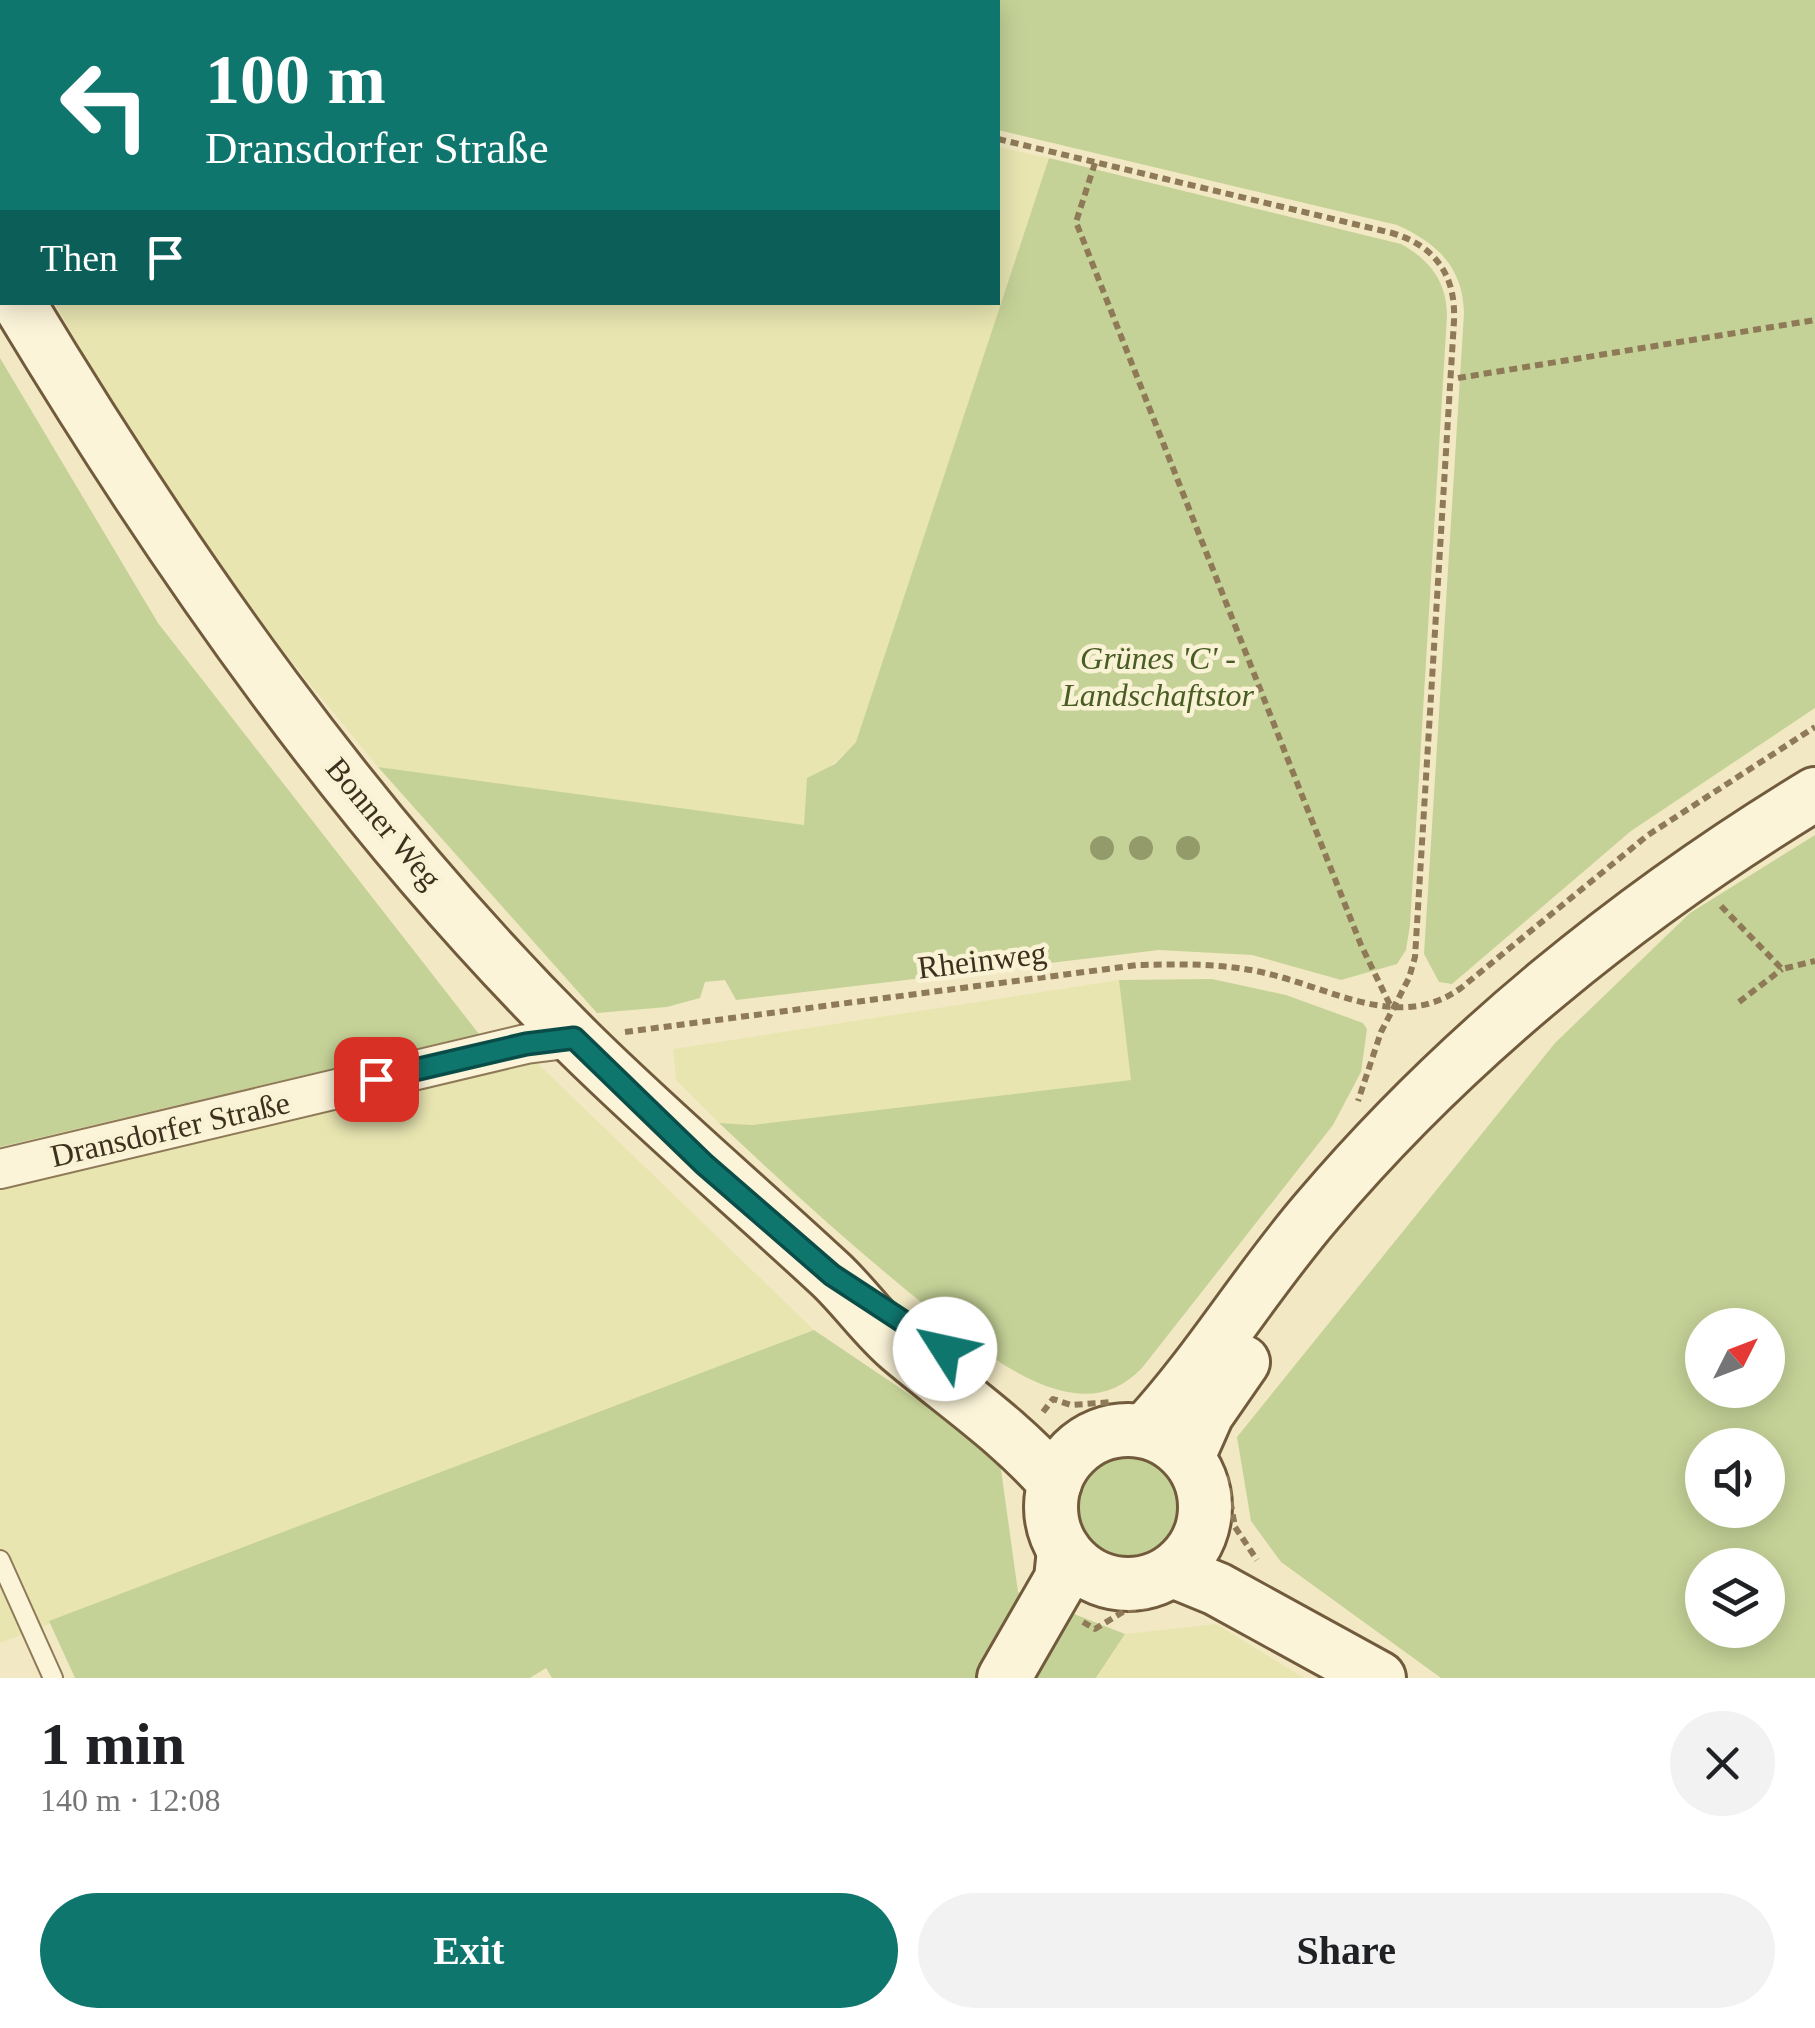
<!DOCTYPE html>
<html lang="en">
<head>
<meta charset="utf-8">
<style>
	:root { --surface:#fff; --page:#f2f2f2; --text:#202124; --muted:#757577; --accent:#0f766e }
	body { margin:0; font-family:Georgia,serif; background:var(--page); color:var(--text); height:100vh; display:flex; flex-direction:column; font-size:38px; white-space:nowrap }
	* { box-sizing:border-box; margin:0 }
	p { font-size:32px; color:var(--muted) }
	.icon { flex:none; width:55px; height:55px; fill:none; stroke:currentColor; stroke-width:2; stroke-linecap:round; stroke-linejoin:round }
	.map { position:relative; height:1678px; overflow:hidden }
	.side { display:flex; flex-direction:column; background:var(--surface); flex:1 }
	.side>* { flex:none }
	.hud { position:absolute; left:0px; top:0px; width:1000px; height:305px; box-shadow:0 5px 25px #0003; background:#0f766e; color:#fff; overflow:hidden }
	.needle { width:65px; rotate:48deg }
	.tools { position:absolute; left:1685px; top:1308px; display:grid; gap:20px }
	.tools a { display:grid; place-items:center; width:100px; height:100px; border-radius:50%; background:var(--surface); box-shadow:0 5px 25px #0003; font-size:50px }
	.pin { position:absolute; display:grid; place-items:center; width:85px; height:85px; color:#fff; margin:-42px; border-radius:20px; box-shadow:0 5px 15px #0006 }
	.me { position:absolute; width:110px; margin:-55px; rotate:305deg; stroke-linejoin:round; filter:drop-shadow(0 0 8px #0008) }
	.turn { display:flex; align-items:center; gap:35px; height:210px; padding:0 40px; font-size:45px }
	.turn .icon { width:130px; height:130px; stroke-width:2.5 }
	.turn b { display:block; font-size:70px; line-height:85px }
	.then { display:flex; align-items:center; height:95px; padding:0 40px; background:#0003; gap:20px; font-size:38px }
	.round { display:grid; place-items:center; flex:none; width:105px; height:105px; border-radius:52px; background:var(--page) }
	.summary { display:flex; align-items:center; justify-content:space-between; height:170px; padding:0 40px }
	h1 { font-size:60px; font-weight:700; line-height:75px }
	.cta { display:flex; gap:20px; margin-top:auto; padding:20px 40px }
	.cta a { flex:1; height:115px; border-radius:60px; background:var(--accent); color:#fff; font-size:40px; font-weight:700; line-height:115px; text-align:center }
	.cta a+a { background:var(--page); color:var(--text) }
	.map>svg:first-child { display:block }
	.farmland { fill:#e8e5b1 }
	.green { fill:#c5d297; fill-rule:evenodd }
	.lines { fill:none; stroke-linecap:round; stroke-linejoin:round }
	.lane-casing { stroke:#8f7a58; stroke-width:22 }
	.street-casing { stroke:#8f7a58; stroke-width:42 }
	.secondary-casing { stroke:#715b3c; stroke-width:58 }
	.path { stroke:#8f7a58; stroke-width:6; stroke-dasharray:8 5; stroke-linecap:butt }
	.lane { stroke:#fcf4d9; stroke-width:18 }
	.street { stroke:#fcf4d9; stroke-width:38 }
	.secondary { stroke:#fcf4d9; stroke-width:52 }
	.tree { fill:#949b6b }
	.route-casing { stroke:#0a4d48; stroke-width:25 }
	.route { stroke:#0f766e; stroke-width:18 }
	.labels { text-anchor:middle; dominant-baseline:central; stroke-width:9; stroke-linejoin:round; paint-order:stroke }
	.park-label { font-size:32px; font-style:italic; fill:#485c23; stroke:#f9f2d5 }
	.street-label { font-size:32px; fill:#3e301e; stroke:#f9f2d5 }
</style>
</head>
<body>
<div class="map">
<svg width="1815" height="1678" viewBox="0 0 1815 1678">
	<rect width="100%" height="100%" fill="#f2e9c4"/>
	<g class="farmland">
		<polygon points="0,0 763,0 764,2 2,2 2,209"/>
		<polygon points="998,147 1049,158 856,742 824,772 805,826 378,767 279,646 124,428 55,303 998,302"/>
		<polygon points="1119,980 1132,1080 752,1125 719,1123 676,1080 673,1049"/>
		<polygon points="534,1060 814,1330 0,1643 0,1187"/>
		<polygon points="1216,1624 1304,1678 1097,1678 1125,1634"/>
	</g>
	<g class="green">
		<path d="M785,0H1815V708L1631,831L1452,984L1439,982L1424,954L1464,313C1463,267 1437,243 1397,225L998,130V2Z"/>
		<path d="M1049,158L1401,244C1430,260 1447,282 1447,316L1410,925L1406,950L1397,964L1341,980L1252,955L1159,950L736,1000L725,980L705,982L700,998L667,1007L597,1013L378,767L804,825L807,778L835,764L856,742Z"/>
		<polygon points="0,358 158,623 479,1034 0,1147"/>
		<path d="M1815,835V1678H1441L1281,1562L1251,1521L1237,1437L1555,1043L1690,913ZM1702,1325H1768V1390H1702ZM1702,1445H1768V1510H1702ZM1702,1565H1768V1630H1702Z"/>
		<path d="M1212,979L1286,995L1363,1023L1367,1029L1361,1072L1333,1125L1142,1368C1119,1392 1092,1399 1059,1390C1012,1378 968,1339 931,1310C857,1251 788,1188 719,1123L752,1125L1131,1080L1119,980Z"/>
		<polygon points="814,1330 999,1455 1018,1592 1125,1634 1096,1678 552,1678 546,1668 530,1678 75,1678 49,1621"/>
		<circle cx="1128" cy="1504" r="54"/>
	</g>
	<g class="lines">
		<defs>
			<polyline id="lane" points="0,1560 53,1678"/>
			<polyline id="street" points="0,1169 526,1044 574,1038"/>
			<g id="secondary">
				<path d="M18,302C177,566 358,824 578,1042C659,1122 745,1195 829,1273C854,1296 874,1326 900,1348C953,1393 1009,1430 1055,1483"/>
				<circle cx="1128" cy="1507" r="77"/>
				<path d="M1145,1431C1208,1363 1256,1282 1317,1211C1456,1047 1632,905 1815,794"/>
				<polyline points="1188,1457 1207,1414 1243,1362"/>
				<polyline points="1173,1571 1217,1589 1379,1678"/>
				<polyline points="1004,1678 1061,1579 1064,1550"/>
			</g>
		</defs>
		<use href="#lane" class="lane-casing"/>
		<use href="#street" class="street-casing"/>
		<use href="#secondary" class="secondary-casing"/>
		<g class="path">
			<polyline points="773,0 774,2"/>
			<path d="M998,139L1392,233C1436,246 1456,276 1454,321L1415,957L1409,978L1381,1032L1358,1101"/>
			<polyline points="1095,163 1076,222 1361,945 1392,1009"/>
			<polyline points="1458,378 1815,320"/>
			<polyline points="1721,906 1782,969 1815,961"/>
			<polyline points="1739,1002 1782,969"/>
			<path d="M625,1032L1138,965C1182,964 1226,963 1269,974C1333,989 1400,1032 1461,988L1648,835L1815,727"/>
			<polyline points="1043,1412 1053,1399 1071,1405 1113,1402"/>
			<polyline points="1226,1476 1235,1527 1257,1560"/>
			<polyline points="1083,1622 1095,1629 1126,1610 1152,1605"/>
		</g>
		<use href="#lane" class="lane"/>
		<use href="#street" class="street"/>
		<use href="#secondary" class="secondary"/>
	</g>
	<g class="tree">
		<circle cx="1102" cy="848" r="12"/>
		<circle cx="1141" cy="848" r="12"/>
		<circle cx="1188" cy="848" r="12"/>
	</g>
	<g class="lines">
		<defs>
			<polyline id="route" points="376,1079 526,1044 574,1038 704,1164 832,1275 945,1349"/>
		</defs>
		<use href="#route" class="route-casing"/>
		<use href="#route" class="route"/>
	</g>
	<g class="labels">
		<g class="park-label">
			<text x="1158" y="658">Grünes 'C' -<tspan x="1158" dy="37">Landschaftstor</tspan></text>
		</g>
		<g class="street-label">
			<text transform="translate(384 823) rotate(50)">Bonner Weg</text>
			<text transform="translate(982 960) rotate(-7)">Rheinweg</text>
			<text transform="translate(170 1129) rotate(-13)">Dransdorfer Straße</text>
		</g>
	</g>
</svg>
<div class="tools">
<a><svg class="needle" viewBox="-14 -14 28 28"><path d="M0-13l5 13h-10z" fill="#e53935"/><path d="M0 13l5-13h-10z" fill="#757577"/></svg></a>
<a><svg class="icon" aria-label="sound" viewBox="0 0 24 24"><path d="M4 9h4l5-4v14l-5-4H4zM17 9q2 3 0 6"/></svg></a>
<a><svg class="icon" aria-label="layers" viewBox="0 0 24 24"><path d="M12 4l9 5-9 5-9-5zM3 14l9 5 9-5"/></svg></a>
</div>
<div class="pin" style="left:376px;top:1079px;background:#d93025"><svg class="icon" aria-label="arrive" viewBox="0 0 24 24"><path d="M6 21V4h12l-3 4 3 4H6"/></svg></div>
<svg class="me" style="left:945px;top:1349px" viewBox="-20 -20 40 40"><circle r="19" fill="#fff"/><path d="M0-13L10 11 0 6-10 11z" fill="#0f766e"/></svg>
<div class="hud">
<div class="turn"><svg class="icon" aria-label="left" viewBox="0 0 24 24"><path d="M17 20v-9H6M10 6l-5 5 5 5"/></svg><div><b>100 m</b>Dransdorfer Straße</div></div>
<div class="then">Then<svg class="icon" aria-label="arrive" viewBox="0 0 24 24"><path d="M6 21V4h12l-3 4 3 4H6"/></svg></div>
</div>
</div>
<section class="side">
<div class="summary"><div><h1>1 min</h1><p>140 m · 12:08</p></div><a class="round"><svg class="icon" aria-label="close" viewBox="0 0 24 24"><path d="M6 6l12 12M18 6L6 18"/></svg></a></div>
<div class="cta"><a>Exit</a><a>Share</a></div>
</section>
</body>
</html>
